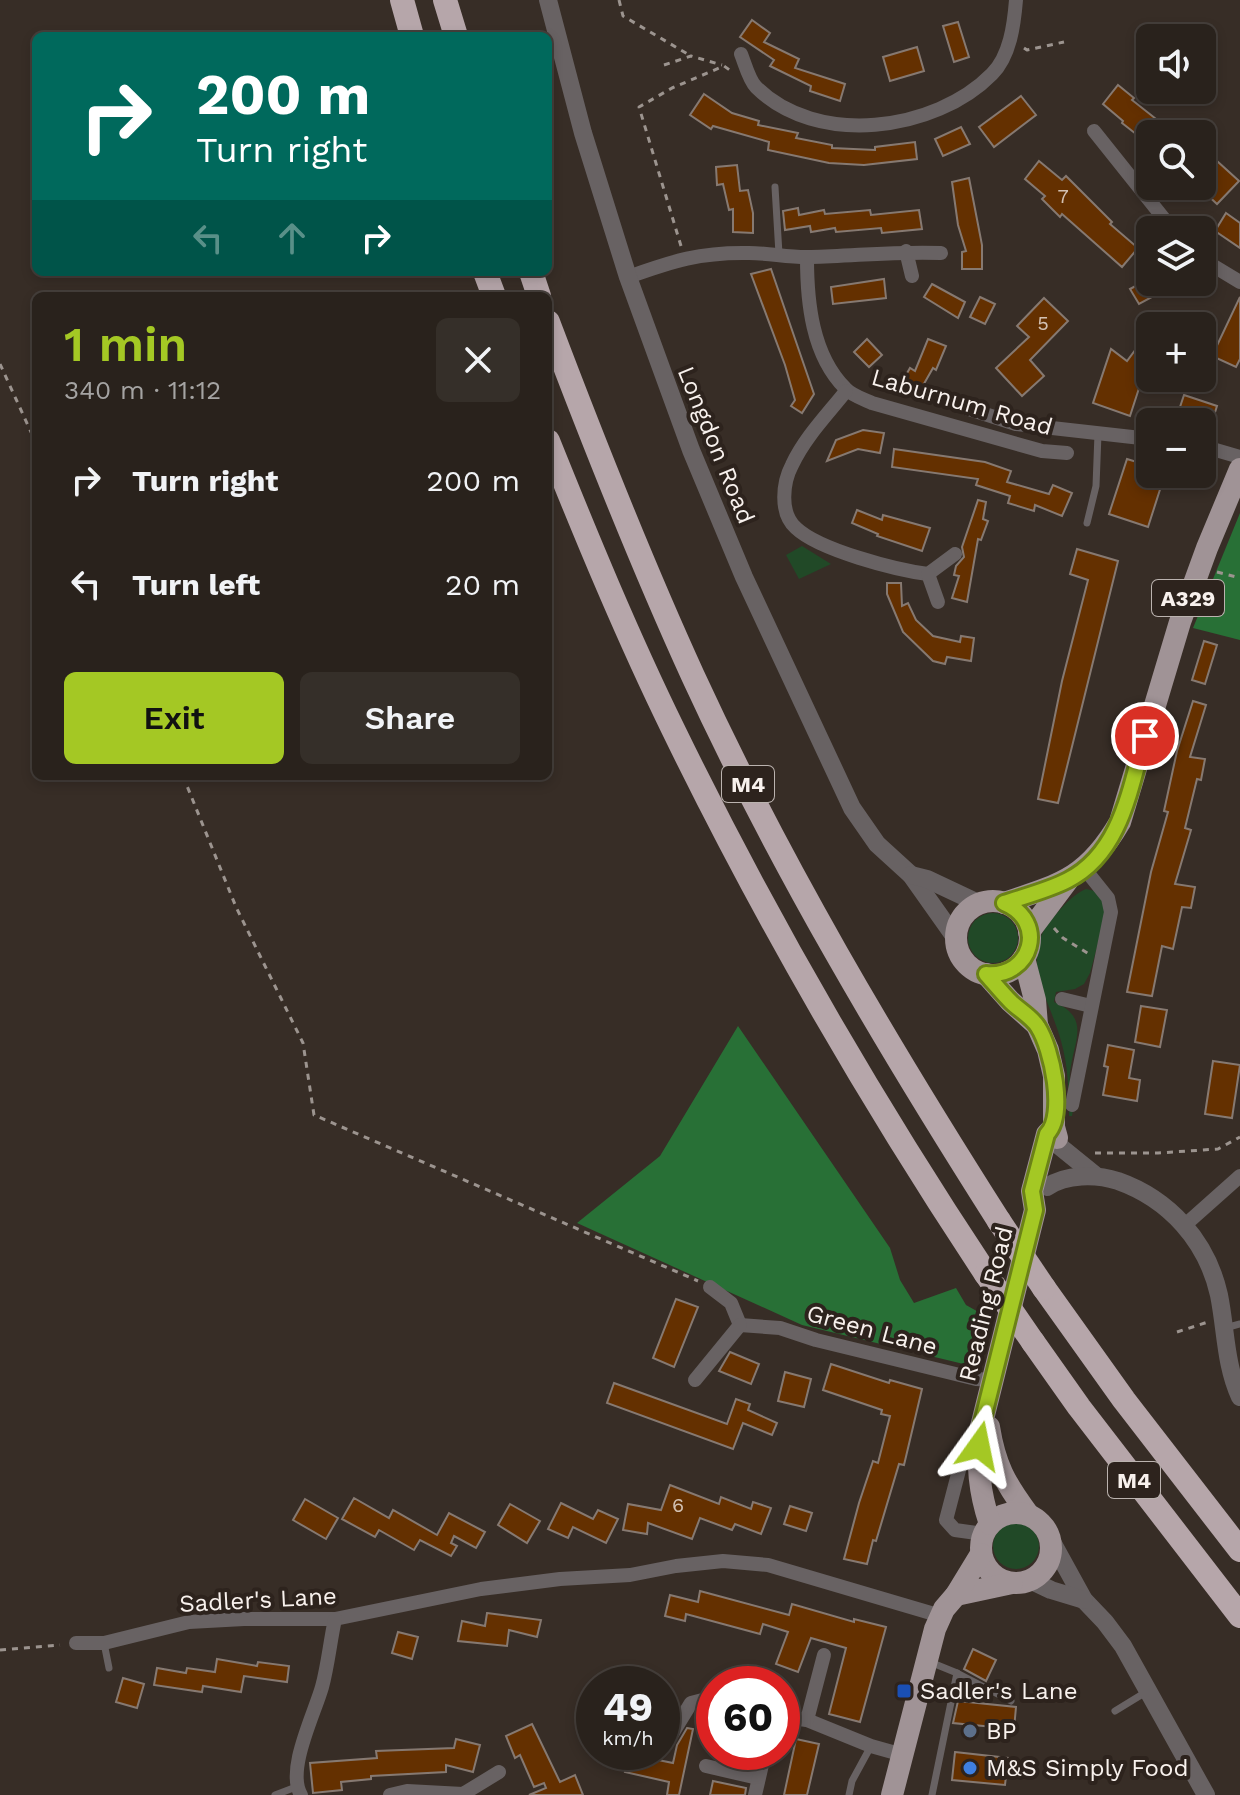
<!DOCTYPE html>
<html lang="en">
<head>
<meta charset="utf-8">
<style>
	:root { --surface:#29221c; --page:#352f29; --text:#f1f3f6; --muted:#a5a4a3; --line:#453f3b; --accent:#a4c824 }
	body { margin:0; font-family:"Work Sans",sans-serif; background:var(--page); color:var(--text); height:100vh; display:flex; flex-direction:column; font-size:30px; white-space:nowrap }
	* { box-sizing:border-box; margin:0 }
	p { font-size:26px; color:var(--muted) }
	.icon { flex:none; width:44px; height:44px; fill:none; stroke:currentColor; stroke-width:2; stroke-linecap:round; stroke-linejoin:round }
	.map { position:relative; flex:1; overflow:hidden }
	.drawer { position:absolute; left:32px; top:292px; width:520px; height:488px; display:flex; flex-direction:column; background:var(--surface); border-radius:12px; box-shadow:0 4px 12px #0003,0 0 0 2px var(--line) }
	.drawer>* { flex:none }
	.guide { position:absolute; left:32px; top:32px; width:520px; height:244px; border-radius:12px; box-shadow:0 4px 12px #0003,0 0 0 2px var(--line); background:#00695c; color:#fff; overflow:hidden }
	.fabs { position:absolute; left:1136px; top:24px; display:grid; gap:16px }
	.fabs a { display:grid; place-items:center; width:80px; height:80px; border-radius:12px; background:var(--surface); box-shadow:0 4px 12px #0003,0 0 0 2px var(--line); font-size:40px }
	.speed { position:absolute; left:576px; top:1666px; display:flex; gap:16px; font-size:40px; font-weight:700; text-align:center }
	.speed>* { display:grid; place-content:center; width:104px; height:104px; border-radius:50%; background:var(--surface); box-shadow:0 4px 12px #0003,0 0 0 2px var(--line); line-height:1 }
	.speed small { font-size:20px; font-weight:400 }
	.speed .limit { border:12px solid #d22; background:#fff; color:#111 }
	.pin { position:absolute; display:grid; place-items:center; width:68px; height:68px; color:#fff; margin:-34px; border:4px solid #fff; border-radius:50%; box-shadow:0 2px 8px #0007 }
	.me { position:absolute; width:88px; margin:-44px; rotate:12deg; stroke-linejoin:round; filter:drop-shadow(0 0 6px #0008) }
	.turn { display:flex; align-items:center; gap:28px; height:168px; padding:0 32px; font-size:36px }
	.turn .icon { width:104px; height:104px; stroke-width:2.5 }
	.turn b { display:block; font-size:56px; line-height:68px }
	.lanes { display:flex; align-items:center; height:76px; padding:0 32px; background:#0003; justify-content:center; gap:40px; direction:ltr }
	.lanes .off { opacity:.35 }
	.round { display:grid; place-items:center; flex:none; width:84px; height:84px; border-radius:12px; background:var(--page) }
	.summary { display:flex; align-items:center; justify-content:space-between; height:136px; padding:0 32px }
	h1 { font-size:48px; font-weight:600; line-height:60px; color:var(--accent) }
	.primary-button { display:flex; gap:16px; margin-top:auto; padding:16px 32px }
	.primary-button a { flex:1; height:92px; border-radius:12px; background:var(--accent); color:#111; font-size:32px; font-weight:600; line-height:92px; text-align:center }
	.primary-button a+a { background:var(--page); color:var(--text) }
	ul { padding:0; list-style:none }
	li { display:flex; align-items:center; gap:24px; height:104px; padding:0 32px }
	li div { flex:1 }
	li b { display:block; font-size:30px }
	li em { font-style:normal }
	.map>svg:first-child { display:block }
	.green { fill:#214927 }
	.forest { fill:#287036 }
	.building { fill:#643000; stroke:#867971; stroke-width:2 }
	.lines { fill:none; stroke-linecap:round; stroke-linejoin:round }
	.path { stroke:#9c948f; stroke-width:3; stroke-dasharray:6 6; stroke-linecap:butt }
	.service { stroke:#686263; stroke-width:7 }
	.minor { stroke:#686263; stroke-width:14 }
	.tertiary { stroke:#686263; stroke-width:18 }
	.primary { stroke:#a09396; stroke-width:22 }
	.motorway { stroke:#b6a6aa; stroke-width:24 }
	.motorway-bridge { stroke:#b6a6aa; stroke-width:24 }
	.route-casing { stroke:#6b8217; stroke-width:20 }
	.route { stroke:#a4c824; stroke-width:14 }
	.transit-dot { fill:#1a4fb4; stroke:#2d231d; stroke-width:3 }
	.service-dot { fill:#5c6f8a; stroke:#2d231d; stroke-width:3 }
	.shop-dot { fill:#3f7fe0; stroke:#2d231d; stroke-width:3 }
	.labels { text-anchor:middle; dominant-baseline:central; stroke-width:8; stroke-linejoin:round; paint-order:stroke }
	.number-label { font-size:20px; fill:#d3c1b2 }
	.shield { fill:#2d231d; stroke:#bbb3af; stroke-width:2 }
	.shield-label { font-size:22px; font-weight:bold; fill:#f8f1ed }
	.street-label { font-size:24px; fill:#f8f1ed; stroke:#2d231d }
	.poi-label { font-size:24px; fill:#f8f1ed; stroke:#2d231d; text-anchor:start }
</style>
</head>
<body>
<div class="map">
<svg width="1240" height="1795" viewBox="0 0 1240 1795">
	<rect width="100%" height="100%" fill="#372d26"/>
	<g class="green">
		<polygon points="802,546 831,564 799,579 786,555"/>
		<path d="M1086,889L1099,892L1106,907L1104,921L1090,973L1084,984L1075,989L1056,992L1054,1002C1091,1018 1074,1040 1070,1072C1069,1080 1071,1089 1072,1097L1075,1098L1072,1116H1069C1069,1090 1068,1066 1061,1041C1049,996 1015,956 1057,913C1066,903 1074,894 1086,889Z"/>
		<circle cx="993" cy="938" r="25"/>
		<circle cx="1016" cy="1546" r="23"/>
	</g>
	<g class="forest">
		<polygon points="1240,513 1240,640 1193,628"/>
		<polygon points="738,1026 890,1248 900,1280 914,1303 956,1288 966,1305 982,1314 976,1367 802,1325 577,1223 660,1156"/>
	</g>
	<g class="building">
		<polygon points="752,20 770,33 764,42 799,59 795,68 845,84 840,101 810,91 811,86 770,66 774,60 740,37"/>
		<polygon points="958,22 969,57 954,62 943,26"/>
		<polygon points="917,47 924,71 890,81 883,57"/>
		<polygon points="1118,85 1134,98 1132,100 1175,134 1150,134 1150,145 1122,123 1123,121 1103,104"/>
		<polygon points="704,94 732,113 759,121 758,125 798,133 796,138 832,145 832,148 875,150 875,147 915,142 917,159 864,165 829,163 768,150 769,142 713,126 711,129 690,115"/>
		<polygon points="1021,96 1036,115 994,147 979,127"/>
		<polygon points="961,127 970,144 943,156 935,139"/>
		<polygon points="1039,161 1062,180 1066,176 1112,222 1110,224 1138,248 1122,267 1062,214 1060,217 1042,199 1045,196 1025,179"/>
		<polygon points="1217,161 1239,181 1217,204 1202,190 1202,177"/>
		<polygon points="737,165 740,191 748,190 753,213 753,233 733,232 733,209 729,210 723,184 717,185 716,167"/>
		<polygon points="969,178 982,245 982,269 962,269 962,252 966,251 958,225 952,182"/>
		<polygon points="798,208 799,215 824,210 825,214 870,210 871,215 919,210 922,229 882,233 881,228 836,232 835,228 811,232 810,226 785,230 783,211"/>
		<polygon points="1226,213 1240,223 1240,248 1215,231"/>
		<polygon points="771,269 814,394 802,413 791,406 795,400 785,365 751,274"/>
		<polygon points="884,279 886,298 833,304 831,287"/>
		<polygon points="1143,282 1158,282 1163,291 1139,304 1130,289"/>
		<polygon points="932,284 965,302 958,318 924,297"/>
		<polygon points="980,297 995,304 985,324 970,317"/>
		<polygon points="1240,297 1240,359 1236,367 1212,356"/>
		<polygon points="1044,298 1068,321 1030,360 1044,376 1022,396 996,368 1029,337 1017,326"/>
		<polygon points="1150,330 1150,378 1144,373 1130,416 1093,403 1111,349 1127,361"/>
		<polygon points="867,339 882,355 869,367 854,352"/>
		<polygon points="928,339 946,346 936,370 933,368 917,396 899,387 910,368 915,371"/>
		<polygon points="1184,395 1217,406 1212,422 1185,422 1176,419"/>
		<polygon points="863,430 884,433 880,453 858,449 827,461 836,440"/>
		<polygon points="894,449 985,462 1011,471 1007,482 1049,494 1053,485 1072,493 1062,516 1035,505 1034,511 1008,503 1010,496 976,485 978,479 892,467"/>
		<polygon points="1127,459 1150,466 1150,474 1165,474 1148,527 1109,514"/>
		<polygon points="978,500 986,502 983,519 988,521 981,540 978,539 967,602 952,598 959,576 954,575 956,566 964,557 962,547"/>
		<polygon points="857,510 882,520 883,515 930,528 922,551 877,536 878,534 852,523"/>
		<polygon points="1077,549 1118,561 1058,803 1038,799 1062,681 1088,580 1070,574"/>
		<polygon points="887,583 901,583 902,606 908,603 916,620 933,636 960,642 961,636 974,638 971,661 947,657 945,664 933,661 903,632 887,594"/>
		<polygon points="1204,641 1217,645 1205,684 1192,680"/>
		<polygon points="1193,701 1206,705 1190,757 1205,759 1201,780 1197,779 1185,828 1191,830 1175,884 1195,887 1191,908 1182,907 1173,949 1162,946 1152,996 1127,992 1151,872 1168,812 1164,811 1177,751"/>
		<polygon points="1141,1006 1167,1010 1160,1047 1135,1042"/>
		<polygon points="1108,1045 1134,1050 1129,1078 1140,1080 1137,1101 1103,1095 1108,1067 1104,1066"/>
		<polygon points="1213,1061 1240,1065 1232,1118 1205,1114"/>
		<polygon points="676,1299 698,1307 674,1367 653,1358"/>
		<polygon points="730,1352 759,1364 751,1384 719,1371"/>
		<polygon points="831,1364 889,1383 890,1380 922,1389 904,1465 899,1464 876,1541 873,1540 867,1564 844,1559 859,1503 873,1461 878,1463 890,1416 881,1414 882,1410 823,1390"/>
		<polygon points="785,1372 811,1379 804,1407 778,1401"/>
		<polygon points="614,1383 727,1424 736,1399 750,1404 748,1410 777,1423 772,1435 743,1423 733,1449 607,1403"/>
		<polygon points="670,1485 719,1504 721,1497 751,1509 753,1502 771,1508 761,1534 735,1524 732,1530 700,1518 692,1539 648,1523 647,1534 623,1530 628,1504 661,1510"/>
		<polygon points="354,1498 389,1518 393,1510 437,1535 449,1513 485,1532 476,1548 454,1536 451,1543 457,1546 451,1556 420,1540 414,1550 379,1530 375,1537 342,1519"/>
		<polygon points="305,1499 338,1518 326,1539 293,1520"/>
		<polygon points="561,1503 593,1519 598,1510 618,1519 606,1543 573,1527 568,1538 548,1529"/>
		<polygon points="510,1504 540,1521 527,1543 498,1525"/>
		<polygon points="790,1506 812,1513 806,1531 784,1524"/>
		<polygon points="700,1591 789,1615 792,1604 854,1622 854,1619 886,1627 860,1722 829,1714 846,1648 811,1638 798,1672 776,1664 788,1632 763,1624 760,1634 686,1614 685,1621 665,1616 670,1595 698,1602"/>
		<polygon points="487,1613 541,1620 537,1637 509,1630 507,1646 458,1641 462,1621 485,1626"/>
		<polygon points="398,1632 418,1637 412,1659 392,1653"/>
		<polygon points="973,1649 996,1660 986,1681 964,1669"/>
		<polygon points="217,1659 257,1666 258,1662 289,1666 287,1682 244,1676 241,1692 203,1686 202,1692 154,1685 157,1668 186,1673 187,1668 215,1672"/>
		<polygon points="123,1678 144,1684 137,1708 116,1702"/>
		<polygon points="958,1701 1016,1707 1014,1729 953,1723"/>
		<polygon points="532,1724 560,1782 575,1775 583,1795 529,1795 546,1788 544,1783 534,1787 520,1755 515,1758 506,1736"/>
		<polygon points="687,1728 693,1729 679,1795 667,1795 669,1782 625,1772 629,1754 673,1763 677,1745"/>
		<polygon points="456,1739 480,1745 473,1772 446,1765 446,1772 371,1776 371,1779 341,1782 342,1790 313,1793 310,1763 377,1758 376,1751 454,1748"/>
		<polygon points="796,1739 819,1744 807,1795 784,1795"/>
		<polygon points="955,1752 1008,1758 1005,1785 952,1780"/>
		<polygon points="713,1781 746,1788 745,1795 710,1795"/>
	</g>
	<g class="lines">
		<g class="path">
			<polyline points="619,0 623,16 691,56"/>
			<polyline points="1024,48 1027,50 1064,42"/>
			<polyline points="664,65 691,56 722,65"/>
			<polyline points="681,246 639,107 672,88 724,66 731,71"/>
			<polyline points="0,364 36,443"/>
			<polyline points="1217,572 1240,578"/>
			<polyline points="183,776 236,907 303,1043 314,1115 698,1281"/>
			<polyline points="1054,928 1063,938 1089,954"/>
			<polyline points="1095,1153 1158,1153 1218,1149 1240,1137"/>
			<polyline points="1177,1332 1208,1322"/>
			<polyline points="0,1650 60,1645"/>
		</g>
		<g class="service">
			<polyline points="775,187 779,254"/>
			<polyline points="1087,523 1096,486 1098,434"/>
			<polyline points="1225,1328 1240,1324"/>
			<polyline points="104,1643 109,1668"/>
			<polyline points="930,1662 957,1673 1011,1701"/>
			<polyline points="1115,1711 1146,1692"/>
			<polyline points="275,1795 296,1787"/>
			<polyline points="849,1795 852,1781 871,1746"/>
			<polyline points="932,1795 957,1673"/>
		</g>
		<g class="minor">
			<path d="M741,54C745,64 749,80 756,87C816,147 935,132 992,74C1010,56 1014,25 1016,0"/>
			<polyline points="1094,131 1173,230"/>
			<polyline points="906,251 912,276"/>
			<path d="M807,258C807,302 812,355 845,388C851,395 863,399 872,403L1042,451L1067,453"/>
			<polyline points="1202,259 1240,282"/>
			<path d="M628,277C673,261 700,252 749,253C769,253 791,258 811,257C855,256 897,251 941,253"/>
			<path d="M846,391C828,414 805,437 792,465C783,482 779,513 796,528C819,550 896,570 928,574L955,554"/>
			<polyline points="966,408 1016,424 1150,439"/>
			<polyline points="1202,446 1240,457"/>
			<polyline points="928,574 938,602"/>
			<polyline points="1062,999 1091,1006"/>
			<polyline points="1072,1105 1111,912 1108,898 1084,868"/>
			<polyline points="1185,1225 1240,1176"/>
			<polyline points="710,1287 731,1303 740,1325"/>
			<polyline points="740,1325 780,1328 816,1340 976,1379 993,1380"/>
			<polyline points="695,1380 740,1325"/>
			<polyline points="979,1446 968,1448 963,1455 946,1520 955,1530 984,1534"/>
			<polyline points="76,1643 104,1643 189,1622 244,1619 335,1619 481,1589 560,1579 630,1575 676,1566 723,1561 768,1565 941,1616"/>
			<polyline points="782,1717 807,1720 871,1746 903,1755"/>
			<polyline points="807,1720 824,1655"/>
			<polyline points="662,1737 669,1739 691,1703 714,1697"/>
			<polyline points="706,1766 758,1778"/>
			<path d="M301,1795C286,1770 314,1715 322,1687C328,1665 330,1642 335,1619"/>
			<polyline points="390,1795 407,1791 463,1794 499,1772"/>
			<polyline points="755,1795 765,1752"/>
		</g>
		<g class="tertiary">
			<polyline points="548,0 583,133 628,277 691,450 744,577 852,808 877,844 911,875 957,940"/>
			<polyline points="911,875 927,879 980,904"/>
			<polyline points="1058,1145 1095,1175"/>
			<path d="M1047,1187C1066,1174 1096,1174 1118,1181C1169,1199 1207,1241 1219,1295C1226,1330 1225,1364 1240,1397"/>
			<polyline points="1051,1540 1084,1600 1105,1622 1123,1646 1206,1795"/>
			<polyline points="1030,1580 1051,1590 1084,1600"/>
		</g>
		<g class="primary">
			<circle cx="993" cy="938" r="37"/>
			<path d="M1004,903C1062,884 1088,877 1120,822L1180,622L1207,548L1240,469"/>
			<polyline points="1029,932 1068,880"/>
			<polyline points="1024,958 1035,1000 1037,1025 1048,1050 1054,1076 1054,1127 1057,1138"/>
			<polyline points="986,974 1010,1001 1037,1025"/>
			<path d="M989,1427C995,1465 1005,1483 1028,1514"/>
			<circle cx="1016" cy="1548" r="35"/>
			<path d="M990,1524C979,1492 977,1464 980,1431L1035,1210L1032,1191L1047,1134L1054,1127"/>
			<polyline points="956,1595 1012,1583"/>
			<polyline points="892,1795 935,1629 944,1609 956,1595 981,1554"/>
		</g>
		<g class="motorway">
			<polyline points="402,0 412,36"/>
			<polyline points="445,0 456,36"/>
			<polyline points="485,272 494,296"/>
			<polyline points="531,272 539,296"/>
			<path d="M548,322C593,441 640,560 693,676C780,865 887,1045 999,1221"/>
			<path d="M548,441C587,538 627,635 673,729C765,918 870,1099 986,1274"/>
			<polyline points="1044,1288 1124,1400 1240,1550"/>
			<polyline points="1033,1342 1079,1407 1240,1616"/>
		</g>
		<g class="motorway-bridge">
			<polyline points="999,1221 1044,1288"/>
			<polyline points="986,1274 1033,1342"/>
		</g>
	</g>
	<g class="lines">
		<defs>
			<path id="route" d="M979,1446L980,1431L1035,1210L1032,1191L1047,1134C1066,1115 1052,1049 1038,1027C1032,1017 1019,1010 1011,1002C1002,993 994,983 986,974C1032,978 1048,921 1004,903C1025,896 1049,890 1068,880C1121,853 1130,788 1145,736"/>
		</defs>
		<use href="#route" class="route-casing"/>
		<use href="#route" class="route"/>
	</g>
	<rect class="transit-dot" x="896" y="1683" width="16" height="16" rx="4"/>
	<circle class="service-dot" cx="970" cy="1731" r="8"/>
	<circle class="shop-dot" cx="970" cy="1768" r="8"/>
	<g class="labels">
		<g class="number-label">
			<text x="1063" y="196">7</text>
			<text x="1043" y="323">5</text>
			<text x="678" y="1505">6</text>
		</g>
		<g class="shield">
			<rect x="1152" y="580" width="72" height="36" rx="6"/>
			<rect x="722" y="766" width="52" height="36" rx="6"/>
			<rect x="1108" y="1462" width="52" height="36" rx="6"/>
		</g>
		<g class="shield-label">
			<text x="1188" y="598">A329</text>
			<text x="748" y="784">M4</text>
			<text x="1134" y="1480">M4</text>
		</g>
		<g class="street-label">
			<text transform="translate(962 402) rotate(16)">Laburnum Road</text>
			<text transform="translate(716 445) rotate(68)">Longdon Road</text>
			<text transform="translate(986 1304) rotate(-76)">Reading Road</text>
			<text transform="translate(872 1330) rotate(15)">Green Lane</text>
			<text transform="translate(258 1600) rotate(-3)">Sadler's Lane</text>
		</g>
		<g class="poi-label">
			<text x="920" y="1691">Sadler's Lane</text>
			<text x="986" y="1731">BP</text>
			<text x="986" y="1768">M&amp;S Simply Food</text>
		</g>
	</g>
</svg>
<div class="fabs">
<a><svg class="icon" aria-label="sound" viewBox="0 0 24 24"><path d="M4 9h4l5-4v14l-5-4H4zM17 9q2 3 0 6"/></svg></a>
<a><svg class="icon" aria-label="search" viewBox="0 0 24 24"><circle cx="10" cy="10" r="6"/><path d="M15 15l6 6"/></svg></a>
<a><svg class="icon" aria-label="layers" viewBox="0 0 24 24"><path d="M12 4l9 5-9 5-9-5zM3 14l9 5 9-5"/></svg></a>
<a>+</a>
<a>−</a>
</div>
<div class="speed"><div>49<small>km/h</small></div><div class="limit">60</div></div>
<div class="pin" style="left:1145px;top:736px;background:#d93025"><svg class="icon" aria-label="arrive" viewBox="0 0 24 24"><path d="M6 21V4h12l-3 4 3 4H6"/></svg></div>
<svg class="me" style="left:979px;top:1446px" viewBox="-20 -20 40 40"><path d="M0-17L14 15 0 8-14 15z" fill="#a4c824" stroke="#fff" stroke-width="4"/></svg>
<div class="guide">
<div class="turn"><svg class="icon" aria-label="right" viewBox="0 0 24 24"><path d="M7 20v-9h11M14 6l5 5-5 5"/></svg><div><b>200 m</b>Turn right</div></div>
<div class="lanes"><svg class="icon off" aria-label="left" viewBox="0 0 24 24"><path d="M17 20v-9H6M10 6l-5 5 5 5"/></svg><svg class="icon off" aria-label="ahead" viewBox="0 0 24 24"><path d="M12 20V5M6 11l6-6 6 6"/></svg><svg class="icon" aria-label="right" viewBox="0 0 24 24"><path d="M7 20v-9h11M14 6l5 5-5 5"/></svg></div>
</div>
<section class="drawer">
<div class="summary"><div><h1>1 min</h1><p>340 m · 11:12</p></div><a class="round"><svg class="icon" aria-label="close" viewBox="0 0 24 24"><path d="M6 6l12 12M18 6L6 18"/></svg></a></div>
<ul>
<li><svg class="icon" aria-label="right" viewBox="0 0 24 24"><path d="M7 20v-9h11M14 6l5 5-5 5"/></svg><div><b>Turn right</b></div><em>200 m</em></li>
<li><svg class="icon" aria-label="left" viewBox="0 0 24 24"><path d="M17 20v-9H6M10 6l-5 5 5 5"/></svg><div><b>Turn left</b></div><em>20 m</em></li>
</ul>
<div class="primary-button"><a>Exit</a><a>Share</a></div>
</section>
</div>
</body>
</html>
